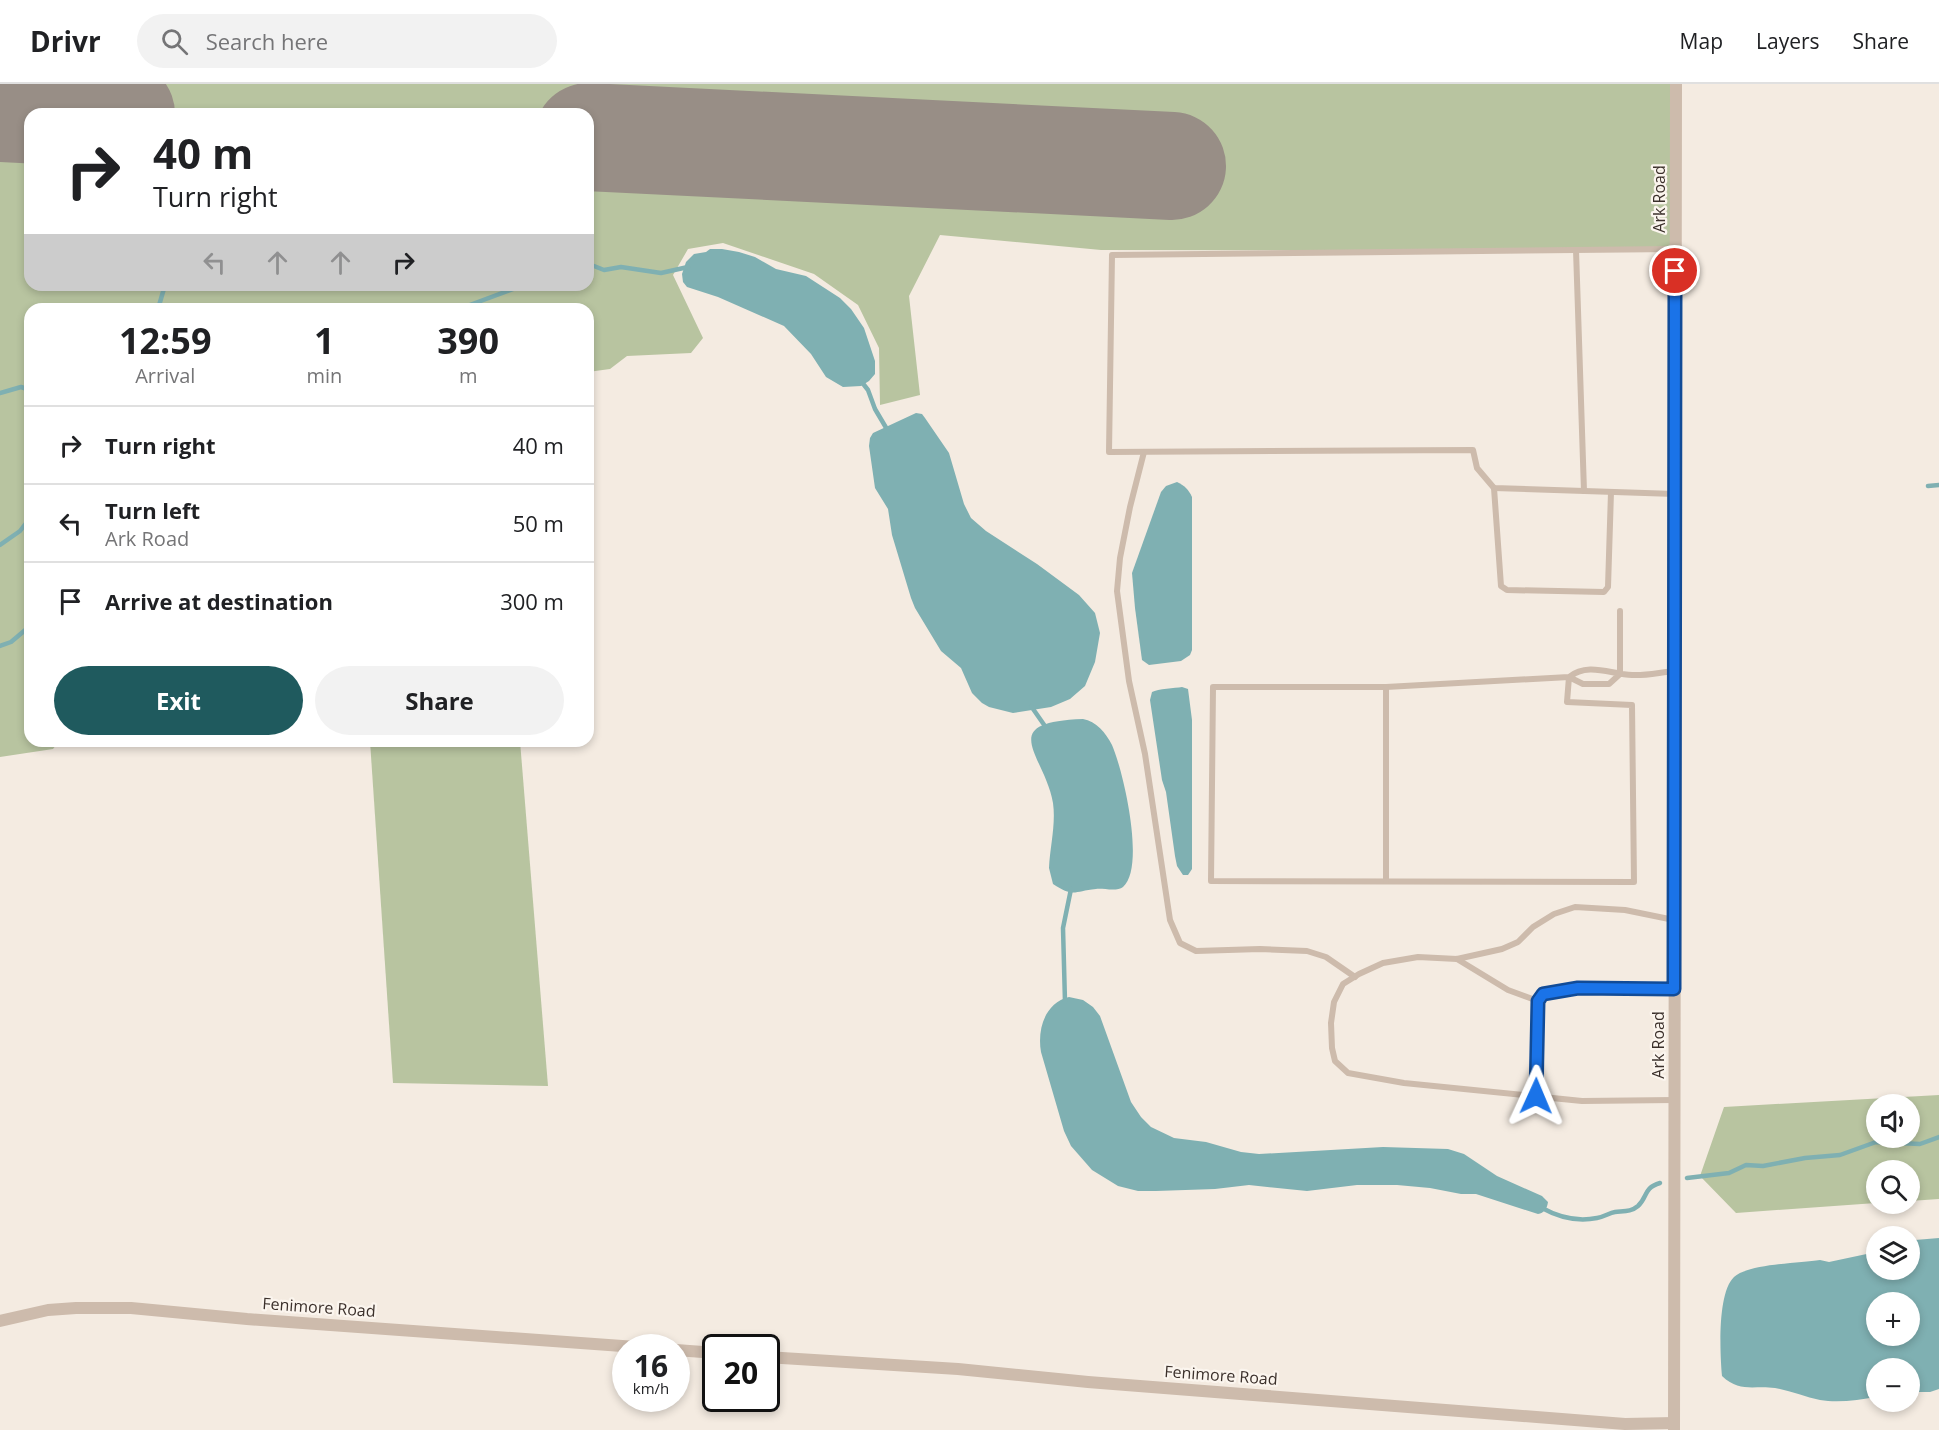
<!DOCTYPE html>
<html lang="en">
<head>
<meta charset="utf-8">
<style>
	:root { --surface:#fff; --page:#f2f2f2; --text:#202124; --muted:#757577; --line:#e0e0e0; --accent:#1f5a5e }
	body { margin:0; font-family:"Open Sans",sans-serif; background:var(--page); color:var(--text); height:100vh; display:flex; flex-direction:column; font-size:22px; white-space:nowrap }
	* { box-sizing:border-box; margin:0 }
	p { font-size:20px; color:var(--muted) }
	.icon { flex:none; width:33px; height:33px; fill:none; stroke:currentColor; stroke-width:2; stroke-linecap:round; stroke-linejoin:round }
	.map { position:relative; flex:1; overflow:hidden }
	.details { position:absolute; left:24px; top:219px; width:570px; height:444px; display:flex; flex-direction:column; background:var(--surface); border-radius:18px; box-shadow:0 3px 9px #0003 }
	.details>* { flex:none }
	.guide { position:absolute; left:24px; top:24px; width:570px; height:183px; border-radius:18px; box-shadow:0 3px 9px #0003; background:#fff; color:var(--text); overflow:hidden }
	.tools { position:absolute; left:1866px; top:1010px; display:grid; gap:12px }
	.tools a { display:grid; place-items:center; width:54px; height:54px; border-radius:50%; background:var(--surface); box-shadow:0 3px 9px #0003; font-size:30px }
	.speed { position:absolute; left:612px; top:1250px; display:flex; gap:12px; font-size:30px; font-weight:700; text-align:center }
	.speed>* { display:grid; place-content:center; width:78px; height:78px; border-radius:50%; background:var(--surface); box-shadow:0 3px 9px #0003; line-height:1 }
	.speed small { font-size:15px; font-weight:400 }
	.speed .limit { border:3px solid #111; border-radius:9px; background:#fff; color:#111 }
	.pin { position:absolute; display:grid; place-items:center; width:51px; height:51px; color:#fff; margin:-26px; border:3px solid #fff; border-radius:50%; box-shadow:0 2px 6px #0007 }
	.me { position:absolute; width:66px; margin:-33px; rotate:1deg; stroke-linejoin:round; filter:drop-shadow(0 0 4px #0008) }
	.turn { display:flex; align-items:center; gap:21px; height:126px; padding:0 30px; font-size:27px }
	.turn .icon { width:78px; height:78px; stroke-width:2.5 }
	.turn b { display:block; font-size:42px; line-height:51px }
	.lanes { display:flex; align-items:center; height:57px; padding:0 30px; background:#0003; justify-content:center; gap:30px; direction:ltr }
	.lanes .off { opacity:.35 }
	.eta { display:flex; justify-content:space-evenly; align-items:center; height:102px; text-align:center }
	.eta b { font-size:36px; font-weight:700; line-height:42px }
	.button { display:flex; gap:12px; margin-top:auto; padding:12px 30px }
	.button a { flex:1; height:69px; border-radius:36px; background:var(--accent); color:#fff; font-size:24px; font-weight:700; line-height:69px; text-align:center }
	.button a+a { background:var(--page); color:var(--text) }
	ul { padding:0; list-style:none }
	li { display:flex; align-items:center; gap:18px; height:78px; padding:0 30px; border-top:2px solid var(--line) }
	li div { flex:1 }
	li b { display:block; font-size:22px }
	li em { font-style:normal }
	header { display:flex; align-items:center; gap:36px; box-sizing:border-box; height:84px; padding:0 30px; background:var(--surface); border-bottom:2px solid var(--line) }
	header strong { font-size:28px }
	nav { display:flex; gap:33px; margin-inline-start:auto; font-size:21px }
	.search { width:420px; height:54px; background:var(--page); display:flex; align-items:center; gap:15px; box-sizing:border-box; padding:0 21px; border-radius:33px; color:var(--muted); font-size:22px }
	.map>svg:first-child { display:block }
	.green { fill:#b8c4a0; fill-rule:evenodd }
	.water { fill:#7fb0b2; fill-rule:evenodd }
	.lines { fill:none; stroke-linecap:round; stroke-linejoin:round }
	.stream { stroke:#7fb0b2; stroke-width:4.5 }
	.taxiway { stroke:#988e86; stroke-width:44 }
	.runway { stroke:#988e86; stroke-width:108 }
	.service { stroke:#cdbbac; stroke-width:6 }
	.minor { stroke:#cdbbac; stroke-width:12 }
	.route-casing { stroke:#114b97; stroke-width:15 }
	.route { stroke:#1a73e8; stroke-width:10 }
	.labels { text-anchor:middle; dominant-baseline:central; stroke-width:4.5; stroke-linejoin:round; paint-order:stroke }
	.street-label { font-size:16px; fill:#3b302b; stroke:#fbf5ee }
</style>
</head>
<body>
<header>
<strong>Drivr</strong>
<div class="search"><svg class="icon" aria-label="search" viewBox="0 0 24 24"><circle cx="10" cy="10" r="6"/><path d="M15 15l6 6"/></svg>Search here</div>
<nav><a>Map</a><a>Layers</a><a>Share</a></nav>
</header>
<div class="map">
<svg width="1939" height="1346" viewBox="0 0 1939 1346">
	<rect width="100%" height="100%" fill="#f4ebe1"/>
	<g class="green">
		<path d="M0,0H1677L1676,167L1101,166L940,151L909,212L920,311L880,321L879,264L858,221L814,190L723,159L688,165L673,191L703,254L691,269L627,272L610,285L588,288V225H30V657H59L53,665L0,673ZM30,30H588V201H30Z"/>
		<polygon points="370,657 520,657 548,1002 393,999"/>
		<path d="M1939,1011V1115L1910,1117V1086H1876V1119L1736,1129L1700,1092L1724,1023ZM1876,1020H1910V1053H1876Z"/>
	</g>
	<g class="water">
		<polygon points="710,165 722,165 739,168 755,173 776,185 806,192 840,214 851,225 864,244 875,277 875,290 869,297 861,302 843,303 826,293 811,270 784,242 718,213 687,203 683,198 682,190 686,178 694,170 706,168"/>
		<polygon points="916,329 922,330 925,334 949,369 964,420 971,434 986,447 1037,480 1079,511 1095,529 1100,549 1095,578 1085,602 1070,615 1051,623 1013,629 989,623 982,619 972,609 961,584 941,567 915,524 911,514 892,451 888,425 875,404 869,362 870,354 873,349"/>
		<path d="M1177,398C1184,401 1189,406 1192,413V566L1190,571L1181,577L1149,581L1142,576L1135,524L1132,489L1161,408L1166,402Z"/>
		<path d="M1182,603L1188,605L1192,636V785L1188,791H1183L1177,782L1175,772L1166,708L1162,696L1150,616L1152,608C1158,605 1175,604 1182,603Z"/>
		<path d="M1083,635C1096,637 1106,649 1112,661C1123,686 1146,783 1123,803C1117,808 1103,804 1096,805C1074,807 1074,814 1053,800L1049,784C1050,763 1056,740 1053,719C1045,671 994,638 1083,635Z"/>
		<path d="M1069,913L1083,916L1093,923L1100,932L1131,1018L1141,1033L1151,1043L1174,1054L1206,1058L1241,1068L1259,1070L1383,1063L1448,1065L1464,1070L1497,1092L1542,1112L1548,1118C1547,1125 1544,1129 1538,1130L1476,1110H1461L1430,1104L1397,1101H1357L1307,1107L1249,1101L1215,1105L1156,1107H1138L1118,1102L1092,1086L1071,1062L1064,1047L1041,968C1037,945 1045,919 1069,913Z"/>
		<path d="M1939,1154V1305L1930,1308H1910V1284H1876V1313C1859,1316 1838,1319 1820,1316C1805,1313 1791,1307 1775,1304C1754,1301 1740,1309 1722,1292C1720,1270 1717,1209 1734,1193C1748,1180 1800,1179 1820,1176L1829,1178L1876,1168V1185H1910V1159L1915,1156ZM1876,1218H1910V1251H1876Z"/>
	</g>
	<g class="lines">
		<g class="stream">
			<polyline points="588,182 594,182 604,186 621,183 661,189 688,183"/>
			<polyline points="158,225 165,201"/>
			<polyline points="459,225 524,201"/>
			<polyline points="861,297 868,306 875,325 888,347"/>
			<polyline points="0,309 21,303 30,306"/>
			<polyline points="1928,402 1939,401"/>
			<polyline points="0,461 20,447 30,434"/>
			<polyline points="0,562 11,558 30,542"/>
			<polyline points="1031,622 1047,645"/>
			<polyline points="1065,918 1063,844 1071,805"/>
			<polyline points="1687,1094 1729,1089 1746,1081 1763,1082 1805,1074 1840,1071 1876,1058 1920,1060 1939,1053"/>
			<path d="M1542,1124C1560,1134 1577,1138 1597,1134C1604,1133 1609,1129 1615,1128C1624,1127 1631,1128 1638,1122C1648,1113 1643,1104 1660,1099"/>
		</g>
		<polyline class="taxiway" points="67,0 69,9 67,27"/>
		<g class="runway">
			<polyline points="0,24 121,30"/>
			<polyline points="588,53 1172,82"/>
		</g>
		<g class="service">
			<polyline points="1576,166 1584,407"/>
			<polyline points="1144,368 1130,423 1120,474 1117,507 1129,597 1145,670 1170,836 1180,859 1196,867 1260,865 1307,867 1326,873 1355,893"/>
			<polyline points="1494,404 1501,502 1507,506 1604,508 1608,503 1611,408"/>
			<polyline points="1675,410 1494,404 1477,384 1473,366 1109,368 1112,171 1675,165"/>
			<path d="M1620,527V590L1609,600H1583L1569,593L1386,603H1213L1211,797L1634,798L1632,621L1567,618L1569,593C1588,578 1610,590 1632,591C1646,592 1661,588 1675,587"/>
			<polyline points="1386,797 1386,603"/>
			<polyline points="1457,875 1508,906 1538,917"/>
			<polyline points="1536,1012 1538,917 1543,910 1578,904 1674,905"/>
			<polyline points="1674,1016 1582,1017 1404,999 1348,989 1335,977 1332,964 1331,939 1334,918 1343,900 1359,890 1383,879 1418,873 1457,875 1502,865 1518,858 1533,843 1554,830 1575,823 1625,826 1674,836"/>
		</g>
		<g class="minor">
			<polyline points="0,1237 48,1226 76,1224 131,1224 247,1235 636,1263"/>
			<polyline points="676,1266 716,1269"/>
			<polyline points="766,1273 958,1285 1088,1298 1625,1340 1674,1339"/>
			<polyline points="1674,1346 1676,0"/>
		</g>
	</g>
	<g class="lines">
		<defs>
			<polyline id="route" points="1536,1012 1538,917 1543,910 1578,904 1674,905 1675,187"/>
		</defs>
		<use href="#route" class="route-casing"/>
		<use href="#route" class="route"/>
	</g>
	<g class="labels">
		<g class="street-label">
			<text transform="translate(1659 115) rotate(-90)">Ark Road</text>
			<text transform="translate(1658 961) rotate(-90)">Ark Road</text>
			<text transform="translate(319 1223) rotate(4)">Fenimore Road</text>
			<text transform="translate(1221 1291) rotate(4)">Fenimore Road</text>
		</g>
	</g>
</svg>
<div class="tools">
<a><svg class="icon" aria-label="sound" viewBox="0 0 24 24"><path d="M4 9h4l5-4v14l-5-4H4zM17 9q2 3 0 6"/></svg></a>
<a><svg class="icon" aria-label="search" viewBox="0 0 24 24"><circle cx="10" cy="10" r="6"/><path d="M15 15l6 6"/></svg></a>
<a><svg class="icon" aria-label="layers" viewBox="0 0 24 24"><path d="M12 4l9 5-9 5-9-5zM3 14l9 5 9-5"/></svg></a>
<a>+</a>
<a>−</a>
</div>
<div class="speed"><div>16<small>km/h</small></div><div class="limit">20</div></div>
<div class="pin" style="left:1675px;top:187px;background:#d93025"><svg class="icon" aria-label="arrive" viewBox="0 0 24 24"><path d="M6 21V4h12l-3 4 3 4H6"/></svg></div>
<svg class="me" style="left:1536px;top:1012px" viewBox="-20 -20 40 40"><path d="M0-17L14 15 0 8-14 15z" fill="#1a73e8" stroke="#fff" stroke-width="4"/></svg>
<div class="guide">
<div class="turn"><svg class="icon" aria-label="right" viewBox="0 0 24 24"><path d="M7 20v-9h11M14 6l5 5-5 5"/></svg><div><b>40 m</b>Turn right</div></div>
<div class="lanes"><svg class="icon off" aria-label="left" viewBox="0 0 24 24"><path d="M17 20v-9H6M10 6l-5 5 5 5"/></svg><svg class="icon off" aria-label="ahead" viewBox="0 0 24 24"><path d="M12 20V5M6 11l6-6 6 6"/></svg><svg class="icon off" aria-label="ahead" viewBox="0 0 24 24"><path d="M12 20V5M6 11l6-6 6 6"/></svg><svg class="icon" aria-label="right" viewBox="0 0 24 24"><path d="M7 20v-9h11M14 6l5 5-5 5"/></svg></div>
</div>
<section class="details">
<div class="eta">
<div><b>12:59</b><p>Arrival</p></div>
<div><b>1</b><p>min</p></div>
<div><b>390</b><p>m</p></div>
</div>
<ul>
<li><svg class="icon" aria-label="right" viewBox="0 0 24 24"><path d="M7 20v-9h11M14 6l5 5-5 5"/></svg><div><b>Turn right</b></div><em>40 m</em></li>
<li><svg class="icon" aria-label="left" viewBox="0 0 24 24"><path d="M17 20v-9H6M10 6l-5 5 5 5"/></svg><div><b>Turn left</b><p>Ark Road</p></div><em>50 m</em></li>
<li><svg class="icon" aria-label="arrive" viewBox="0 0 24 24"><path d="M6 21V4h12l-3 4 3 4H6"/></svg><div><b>Arrive at destination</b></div><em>300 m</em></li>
</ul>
<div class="button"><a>Exit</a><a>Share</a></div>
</section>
</div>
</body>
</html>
